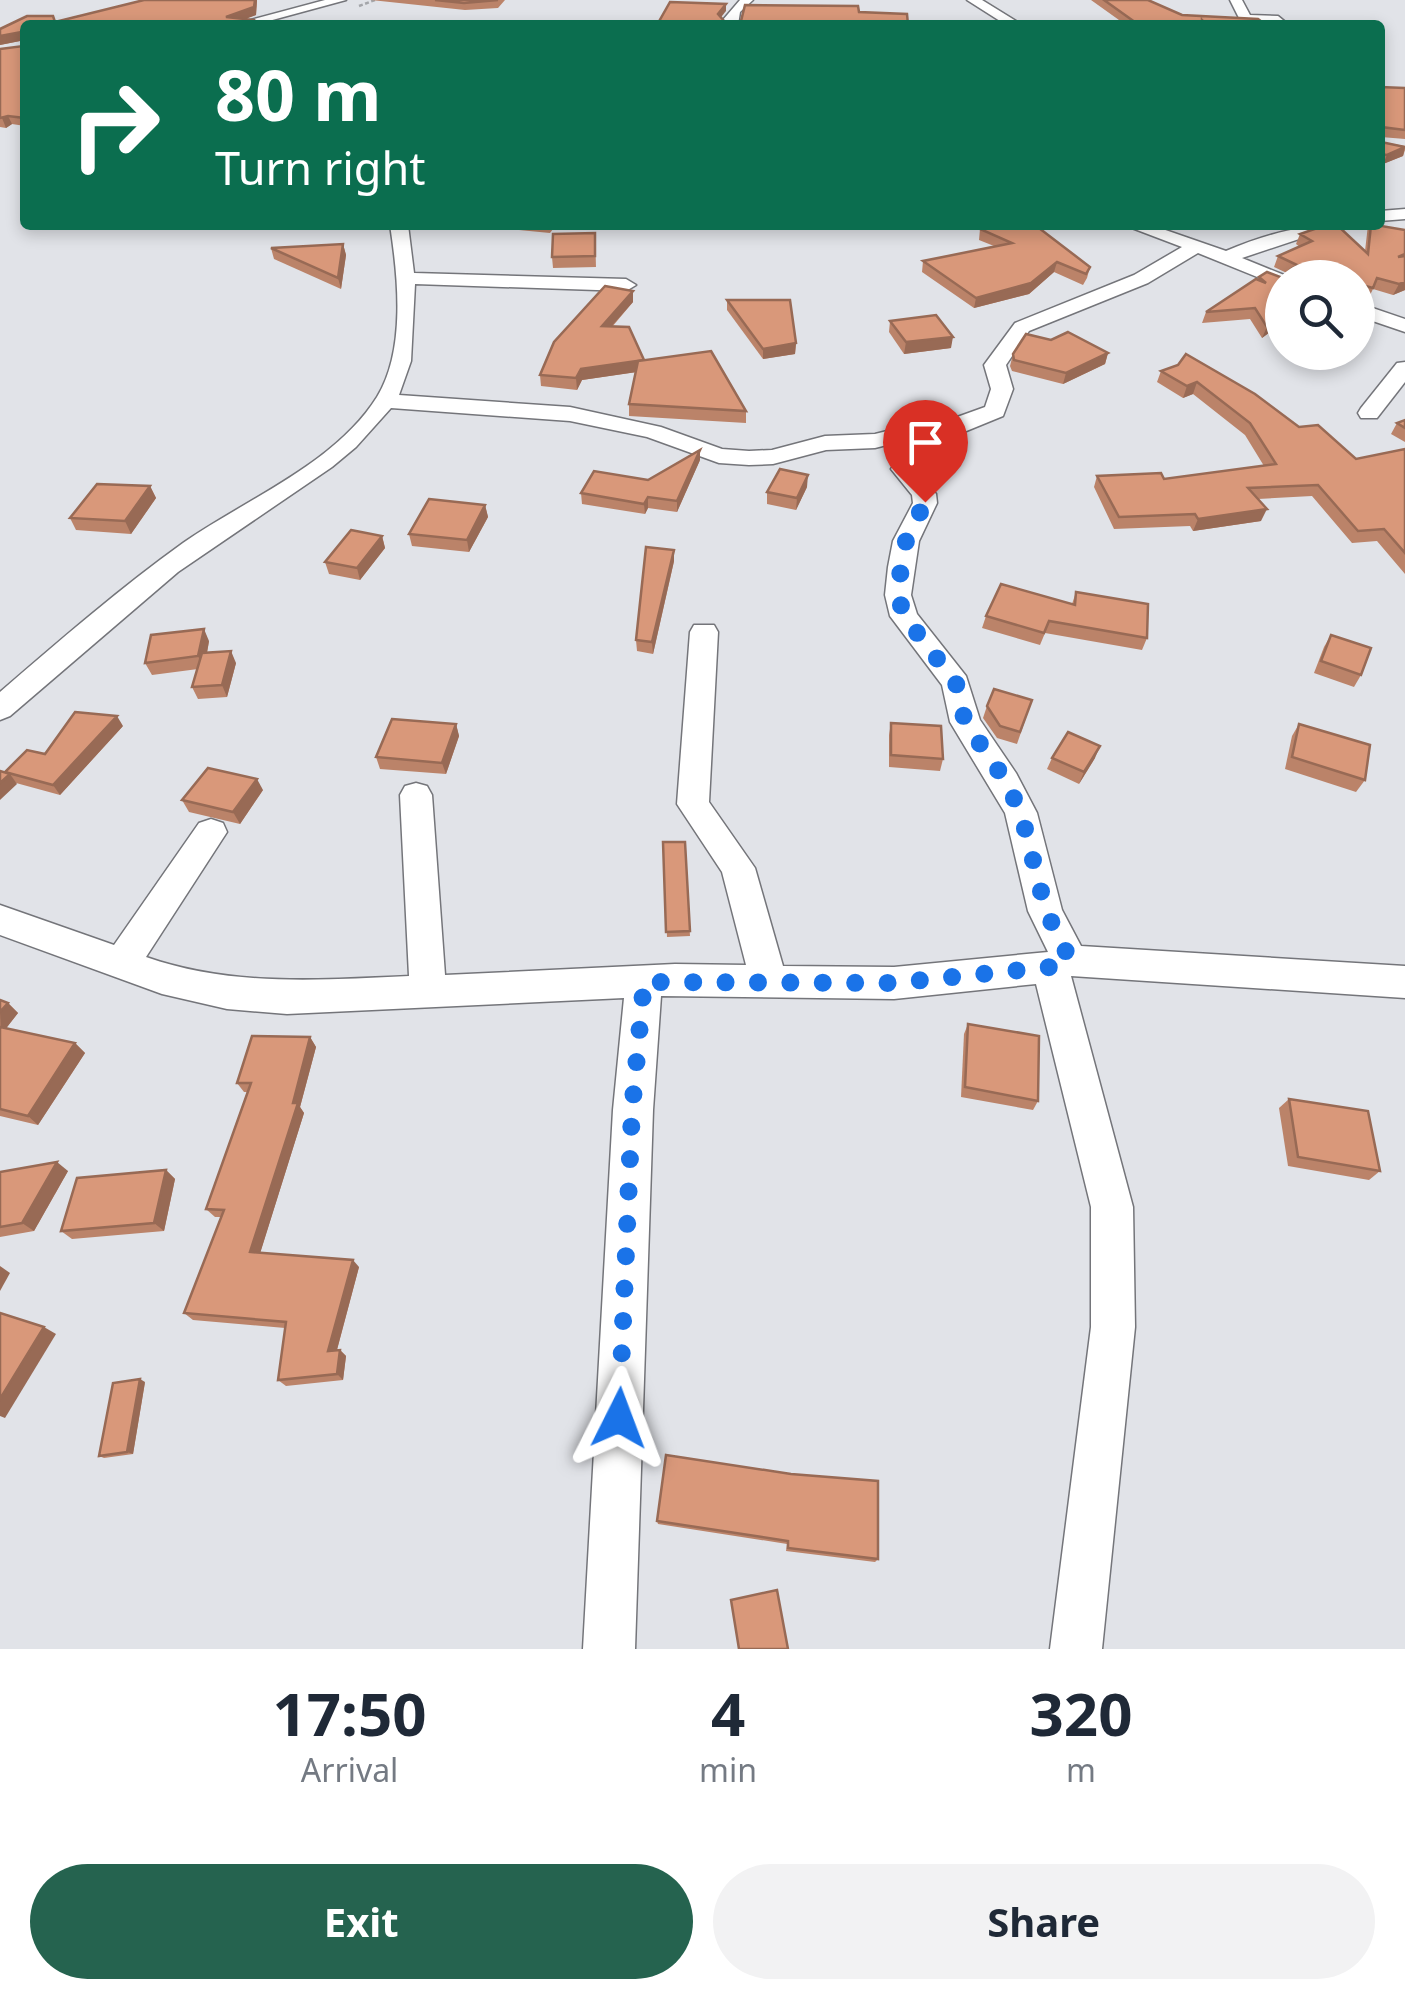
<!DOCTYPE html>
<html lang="en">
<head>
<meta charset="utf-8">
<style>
	:root { --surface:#fff; --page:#f2f2f3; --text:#1f2937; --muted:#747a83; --accent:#25634f }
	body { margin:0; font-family:"Noto Sans",sans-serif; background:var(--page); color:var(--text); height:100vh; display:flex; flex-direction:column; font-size:38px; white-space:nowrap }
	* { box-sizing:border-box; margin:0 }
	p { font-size:32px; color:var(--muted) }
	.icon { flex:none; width:55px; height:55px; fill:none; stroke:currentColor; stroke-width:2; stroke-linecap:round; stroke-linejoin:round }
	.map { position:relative; height:1649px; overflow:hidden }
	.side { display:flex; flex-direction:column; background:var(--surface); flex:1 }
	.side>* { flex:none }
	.banner { position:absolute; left:20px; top:20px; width:1365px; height:210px; border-radius:10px; box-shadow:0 5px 15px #0003; background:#0b6e4f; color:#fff; overflow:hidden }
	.controls { position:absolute; left:1265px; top:260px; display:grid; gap:20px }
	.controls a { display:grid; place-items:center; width:110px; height:110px; border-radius:50%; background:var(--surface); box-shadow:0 5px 15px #0003; font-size:50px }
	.pin { position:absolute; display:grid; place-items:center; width:85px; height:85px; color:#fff; margin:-102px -42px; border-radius:50% 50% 50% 0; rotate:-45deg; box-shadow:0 0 10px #0007 }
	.pin .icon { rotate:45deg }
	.me { position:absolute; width:110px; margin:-55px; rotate:3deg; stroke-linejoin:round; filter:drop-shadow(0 0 8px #0008) }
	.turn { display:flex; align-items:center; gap:35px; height:210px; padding:0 30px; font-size:45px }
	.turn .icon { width:130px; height:130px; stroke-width:2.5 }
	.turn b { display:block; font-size:70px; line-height:85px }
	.eta { display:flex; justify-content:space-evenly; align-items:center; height:170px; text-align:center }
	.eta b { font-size:60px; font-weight:700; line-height:70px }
	.action { display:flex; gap:20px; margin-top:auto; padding:20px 30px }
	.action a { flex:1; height:115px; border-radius:60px; background:var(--accent); color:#fff; font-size:40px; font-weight:700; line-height:115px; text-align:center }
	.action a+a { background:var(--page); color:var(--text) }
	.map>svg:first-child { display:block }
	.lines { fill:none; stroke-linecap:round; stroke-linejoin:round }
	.minor-casing { stroke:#74757a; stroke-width:3 }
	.path { stroke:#a4a6aa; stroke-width:2.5; stroke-dasharray:4 2.5; stroke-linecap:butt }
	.minor { fill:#fff; fill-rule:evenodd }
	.wall { fill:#bb8369 }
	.shaded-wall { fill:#986a55 }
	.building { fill:#d9987a; stroke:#986a55; stroke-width:2.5 }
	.route { stroke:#1a73e8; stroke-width:18; stroke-dasharray:0 32.4 }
</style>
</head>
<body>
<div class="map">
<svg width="1405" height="1649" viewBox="0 0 1405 1649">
	<rect width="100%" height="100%" fill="#e1e3e8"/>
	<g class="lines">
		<defs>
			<g id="minor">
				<polygon points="325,0 346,0 254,25 232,25"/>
				<polygon points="740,0 753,0 740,12 738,25 725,25 722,21"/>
				<polygon points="967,0 982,0 1016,21 1012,25 995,25 1000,21"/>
				<polygon points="1230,0 1242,0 1250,15 1278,16 1289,25 1241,22"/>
				<polygon points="1405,209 1405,219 1380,221 1380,211"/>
				<path d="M390,225H408L414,273L626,279L636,285L626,291L415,284L411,361L399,395L570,407L661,427L722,449L749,451L772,450L825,436L875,434L919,423L935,425L985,407L991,389L984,365L1015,323L1134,275L1182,247L1124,225H1151L1226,251C1264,235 1299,225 1341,225L1242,258L1289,277L1282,278V287L1198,253L1148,283L1029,331L1006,365L1013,389L1003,416L937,443L915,468L936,494L937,503L919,541L911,595L917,614L966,676L980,720L1016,773L1037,813L1062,910L1081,946L1405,966V998L1071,976L1133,1207L1135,1327L1102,1649H1050L1091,1327V1207L1036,984L894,999L661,996L653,1110L635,1649H583L613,1110L624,998L287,1014L227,1009L162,994L0,935V905L114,945L199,823L211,819L223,823L227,832L146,957C232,987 320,980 409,976L400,795L405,786L416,783L427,786L432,795L445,975L675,964L746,965L722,872L677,804L690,632L694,625H714L718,632L709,802L755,868L783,966L894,967L1048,952L1028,911L1005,813L950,722L942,685L890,616L885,595L888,567L893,541L913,503L912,495L891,469L914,438L875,448L826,450L773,464L749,465L719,463L647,437L570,421L391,408L356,447L332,467L178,572L10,716L0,720V692C59,641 119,589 183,543C246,499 335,464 377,397C406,350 398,276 390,225Z"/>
				<polygon points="1358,303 1405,319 1405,332 1358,316"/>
				<polygon points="1405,362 1405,382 1377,418 1361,418 1358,413 1361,408 1397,363"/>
			</g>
		</defs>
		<use href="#minor" class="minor-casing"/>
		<polyline class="path" points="359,6 375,0"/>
		<use href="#minor" class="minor"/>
	</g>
	<g class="wall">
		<polygon points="144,0 257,0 256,15 244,19 254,20 255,25 25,25 25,126 12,124 6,128 0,127 0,49 24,46 25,40 0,45 0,29 27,16 53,16 55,22"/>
		<polygon points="371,0 505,0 498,8 465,10"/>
		<polygon points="1091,0 1148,0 1182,15 1266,25 1126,25"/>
		<polygon points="1380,87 1405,88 1405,139 1381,137 1381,142 1405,146 1405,150 1403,156 1383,164 1380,164"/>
		<polygon points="518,225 556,225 550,233 519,230"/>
		<polygon points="1368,225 1380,225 1405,230 1405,290 1393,295 1373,289 1368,299 1358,296 1358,278 1287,278 1289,274 1274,267 1278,256 1300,247 1296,244 1300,234 1365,251"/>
		<polygon points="980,229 1090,267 1087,278 1083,285 1054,272 1029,294 974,308 922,272 923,261 994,246 979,240"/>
		<polygon points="595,233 596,267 553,268 552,257"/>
		<polygon points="343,244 346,255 341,289 274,259 271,248"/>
		<polygon points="1259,277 1283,278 1282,323 1262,338 1250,319 1202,323 1206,312 1258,280"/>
		<polygon points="633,291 633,302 612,327 644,360 746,411 746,423 629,416 629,404 636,372 582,380 577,390 541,386 540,375"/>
		<polygon points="727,300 796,343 795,354 763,359 727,310"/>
		<polygon points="890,321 951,348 904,354 889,332"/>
		<polygon points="1108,353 1105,364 1063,384 1012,371 1010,366 1013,354"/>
		<polygon points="1178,365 1299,427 1356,459 1405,449 1405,574 1377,541 1352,543 1312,496 1258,499 1261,521 1193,531 1190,526 1114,529 1094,487 1097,476 1164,479 1264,466 1245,435 1193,394 1183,398 1157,382 1161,371"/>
		<polygon points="1405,420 1405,442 1391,434 1397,423"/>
		<polygon points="700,460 677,512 648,508 645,514 582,504 581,493 648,480"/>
		<polygon points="150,486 156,498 131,534 76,530 70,518"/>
		<polygon points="807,487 796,510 767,504 767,492"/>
		<polygon points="485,505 488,517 469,552 412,546 409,534"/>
		<polygon points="382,536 385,548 360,580 329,574 325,562"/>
		<polygon points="674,550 674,561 653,654 637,651 636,640"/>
		<polygon points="1076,592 1147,638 1142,650 1045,633 1040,645 982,628 986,616 1072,604"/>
		<polygon points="1331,635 1361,675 1354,687 1314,673 1324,647"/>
		<polygon points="209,641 207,653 236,663 227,697 198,699 192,687 198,669 152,675 145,663"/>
		<polygon points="1032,700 1017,744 997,738 983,718 987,706"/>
		<polygon points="891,723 943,759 940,771 889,767 889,735"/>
		<polygon points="456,724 459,736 446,774 380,769 376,757"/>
		<polygon points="1299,724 1365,780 1356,792 1285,769 1292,736"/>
		<polygon points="123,726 60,795 16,783 17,784 6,773 45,754"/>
		<polygon points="1052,758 1095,758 1079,784 1047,769"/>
		<polygon points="263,790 240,824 189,812 182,800"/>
		<polygon points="663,842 685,842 690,936 667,937"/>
		<polygon points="0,1000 8,1003 18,1013 6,1028 75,1043 85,1053 38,1125 0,1116"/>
		<polygon points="968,1024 1038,1101 1033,1110 961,1097 964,1034"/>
		<polygon points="310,1037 316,1047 300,1107 304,1113 260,1253 359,1267 337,1350 340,1350 346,1356 343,1380 286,1386 278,1380 285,1328 193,1320 184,1313 221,1217 215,1217 206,1209 247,1092 244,1092 237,1083"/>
		<polygon points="1289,1099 1380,1171 1369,1180 1288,1166 1279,1108"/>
		<polygon points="166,1170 175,1179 164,1231 72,1239 61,1231"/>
		<polygon points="68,1171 34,1231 0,1237 0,1172"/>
		<polygon points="145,1382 133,1454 104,1458 99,1456"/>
		<polygon points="666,1455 878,1559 875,1562 786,1551 787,1544 658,1524 657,1521"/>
	</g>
	<g class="shaded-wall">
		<polygon points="255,0 257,0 256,15 230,25 226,17"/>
		<polygon points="726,4 726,11 718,21 718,14"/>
		<polygon points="21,32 25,40 0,45 0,36"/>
		<polygon points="8,116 12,124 6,128 2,118"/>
		<polygon points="1405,147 1403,156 1383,164 1387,155"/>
		<polygon points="1279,225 1303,225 1277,229"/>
		<polygon points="343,244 346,255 341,289 338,278"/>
		<polygon points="1057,262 1054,272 1029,294 974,308 976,298"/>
		<polygon points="1405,282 1405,290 1393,295 1399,284"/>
		<polygon points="633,291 633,302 602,337 602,326"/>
		<polygon points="1282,316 1282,323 1262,338 1267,327"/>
		<polygon points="953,337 951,348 904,354 906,342"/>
		<polygon points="796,343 795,354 763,359 763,349"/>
		<polygon points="1108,353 1105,364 1063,384 1066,373"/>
		<polygon points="644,360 644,371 582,380 577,390 576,378 581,369"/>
		<polygon points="1197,382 1193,394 1183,398 1187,386"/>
		<polygon points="700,450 700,460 677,512 677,501"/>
		<polygon points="808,475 807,487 796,510 797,498"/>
		<polygon points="150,486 156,498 131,534 125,521"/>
		<polygon points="648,497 648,508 645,514 644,504"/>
		<polygon points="485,505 488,517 469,552 467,540"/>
		<polygon points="1267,509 1261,521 1193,531 1198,519"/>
		<polygon points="382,536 385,548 360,580 357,568"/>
		<polygon points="674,550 674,561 653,654 652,642"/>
		<polygon points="204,629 209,641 204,669 198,656"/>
		<polygon points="231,651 236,663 227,697 222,685"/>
		<polygon points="117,716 123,726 60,795 53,785"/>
		<polygon points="456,724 459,736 446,774 442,763"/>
		<polygon points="1100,746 1095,758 1079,784 1084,772"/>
		<polygon points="10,774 17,784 0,800 0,783"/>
		<polygon points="257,779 263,790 240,824 233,812"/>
		<polygon points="8,1003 18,1013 1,1035 0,1012"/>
		<polygon points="310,1037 316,1047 300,1107 304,1113 258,1260 250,1252"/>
		<polygon points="75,1043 85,1053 38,1125 28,1116"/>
		<polygon points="57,1162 68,1171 34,1231 22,1223"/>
		<polygon points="166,1170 175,1179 164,1231 154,1223"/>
		<polygon points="353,1260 359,1267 335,1357 328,1351"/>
		<polygon points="0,1266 10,1273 0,1291"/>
		<polygon points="44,1327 56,1334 5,1418 0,1416 0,1399"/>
		<polygon points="340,1350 346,1356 343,1380 337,1374"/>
		<polygon points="140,1379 145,1382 133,1454 127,1452"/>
	</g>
	<g class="building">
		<polygon points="144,0 255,0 254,7 226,17 254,20 253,25 25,25 25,35 21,32 0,36 0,29 27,16 53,16 55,22"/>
		<polygon points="435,0 498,0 464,3"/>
		<polygon points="1104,0 1148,0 1182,15 1258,19 1266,25 1207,25 1202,20 1202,25 1139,25"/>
		<polygon points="670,2 726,4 718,14 725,22 741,21 745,5 858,6 859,12 907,14 908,25 657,25"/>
		<polygon points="25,39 25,118 8,116 0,118 0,49 24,46"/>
		<polygon points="1380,87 1405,88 1405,130 1381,127 1381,142 1405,147 1387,155 1380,154"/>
		<polygon points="1380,223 1381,226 1405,230 1405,254 1398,257 1405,256 1405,282 1399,284 1377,278 1373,288 1358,284 1358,278 1335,278 1319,273 1322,278 1289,278 1290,270 1297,265 1278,256 1312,241 1300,234 1326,225 1337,225 1368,254 1371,225 1380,225"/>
		<polygon points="1000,225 1035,225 1090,267 1086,274 1057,262 1031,283 976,298 923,261 1012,243 980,229"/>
		<polygon points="595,233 595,256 552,257 553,234"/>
		<polygon points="343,244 338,278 271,248"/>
		<polygon points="1267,272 1283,278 1282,316 1267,327 1255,308 1206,312 1256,279 1266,283 1259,277"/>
		<polygon points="605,286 633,291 602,326 629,327 644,360 581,369 576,378 540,375 554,342"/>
		<polygon points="727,300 790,300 796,343 763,349"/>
		<polygon points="936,315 953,337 906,342 890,321"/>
		<polygon points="1068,332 1108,353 1066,373 1014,360 1013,354 1026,334 1051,340"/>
		<polygon points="711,351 746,411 629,404 638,361"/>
		<polygon points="1186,354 1255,394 1299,427 1318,425 1356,459 1405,449 1405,553 1384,529 1358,531 1318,485 1248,488 1267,509 1198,519 1195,514 1119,517 1097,476 1161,473 1164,479 1276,464 1250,423 1197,382 1187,386 1161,371 1178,365"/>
		<polygon points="1405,420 1405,428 1397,423"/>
		<polygon points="700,450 677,501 648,497 644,504 581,493 594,471 648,480"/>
		<polygon points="780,469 808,475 797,498 767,492"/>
		<polygon points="97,484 150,486 125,521 70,518"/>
		<polygon points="429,499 485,505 467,540 409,534"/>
		<polygon points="351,530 382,536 357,568 325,562"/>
		<polygon points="646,547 674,550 652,642 636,640"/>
		<polygon points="1001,584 1075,605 1076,592 1148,604 1147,638 1049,621 1044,633 986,616"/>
		<polygon points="204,629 198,656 145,663 151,635"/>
		<polygon points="1331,635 1371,648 1361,675 1321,661"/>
		<polygon points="231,651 222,685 192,687 202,653"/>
		<polygon points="994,689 1032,700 1020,732 1000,726 987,706"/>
		<polygon points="75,712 117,716 53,785 5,772 27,750 45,754"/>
		<polygon points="392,719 456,724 442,763 376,757"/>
		<polygon points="891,723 941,726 943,759 891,755"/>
		<polygon points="1299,724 1370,745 1365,780 1292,757"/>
		<polygon points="1068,732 1100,746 1084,772 1052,758"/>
		<polygon points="208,768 257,779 233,812 182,800"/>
		<polygon points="0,771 10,774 0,783"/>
		<polygon points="663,842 685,842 690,931 666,932"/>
		<polygon points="0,1000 8,1003 0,1012"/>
		<polygon points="968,1024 1039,1036 1038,1101 965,1087"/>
		<polygon points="0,1027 75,1043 28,1116 0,1109"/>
		<polygon points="252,1036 310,1037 293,1103 298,1103 250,1252 353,1260 328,1351 340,1350 337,1374 278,1380 286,1322 184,1313 224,1210 206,1209 251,1083 237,1083"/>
		<polygon points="1289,1099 1368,1111 1380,1171 1298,1157"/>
		<polygon points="57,1162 22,1223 0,1227 0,1172"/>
		<polygon points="166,1170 154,1223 61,1231 77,1178"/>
		<polygon points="0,1313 44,1327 0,1399"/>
		<polygon points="140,1379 127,1452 99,1456 113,1383"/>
		<polygon points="666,1455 791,1474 878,1481 878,1559 788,1548 788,1541 657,1521"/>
		<polygon points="777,1590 788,1649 739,1649 731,1600"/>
	</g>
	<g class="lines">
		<polyline class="route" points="619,1418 632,1110 644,982 894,983 1050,967 1070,960 1046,911 1021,813 1005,780 965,722 956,683 904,616 898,595 901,567 906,541 925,502"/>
	</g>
</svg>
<div class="controls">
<a><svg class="icon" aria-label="search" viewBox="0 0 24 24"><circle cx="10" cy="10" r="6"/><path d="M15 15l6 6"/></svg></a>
</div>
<div class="pin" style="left:925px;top:502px;background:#d93025"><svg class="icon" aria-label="arrive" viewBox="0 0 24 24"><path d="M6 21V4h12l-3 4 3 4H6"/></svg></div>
<svg class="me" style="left:619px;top:1418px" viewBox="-20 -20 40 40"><path d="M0-17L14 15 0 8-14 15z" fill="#1a73e8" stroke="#fff" stroke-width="4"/></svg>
<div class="banner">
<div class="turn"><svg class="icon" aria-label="right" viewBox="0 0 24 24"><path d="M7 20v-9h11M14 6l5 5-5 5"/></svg><div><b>80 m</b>Turn right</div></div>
</div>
</div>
<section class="side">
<div class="eta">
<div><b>17:50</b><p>Arrival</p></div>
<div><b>4</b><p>min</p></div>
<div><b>320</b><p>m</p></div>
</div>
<div class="action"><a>Exit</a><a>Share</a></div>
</section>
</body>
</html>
